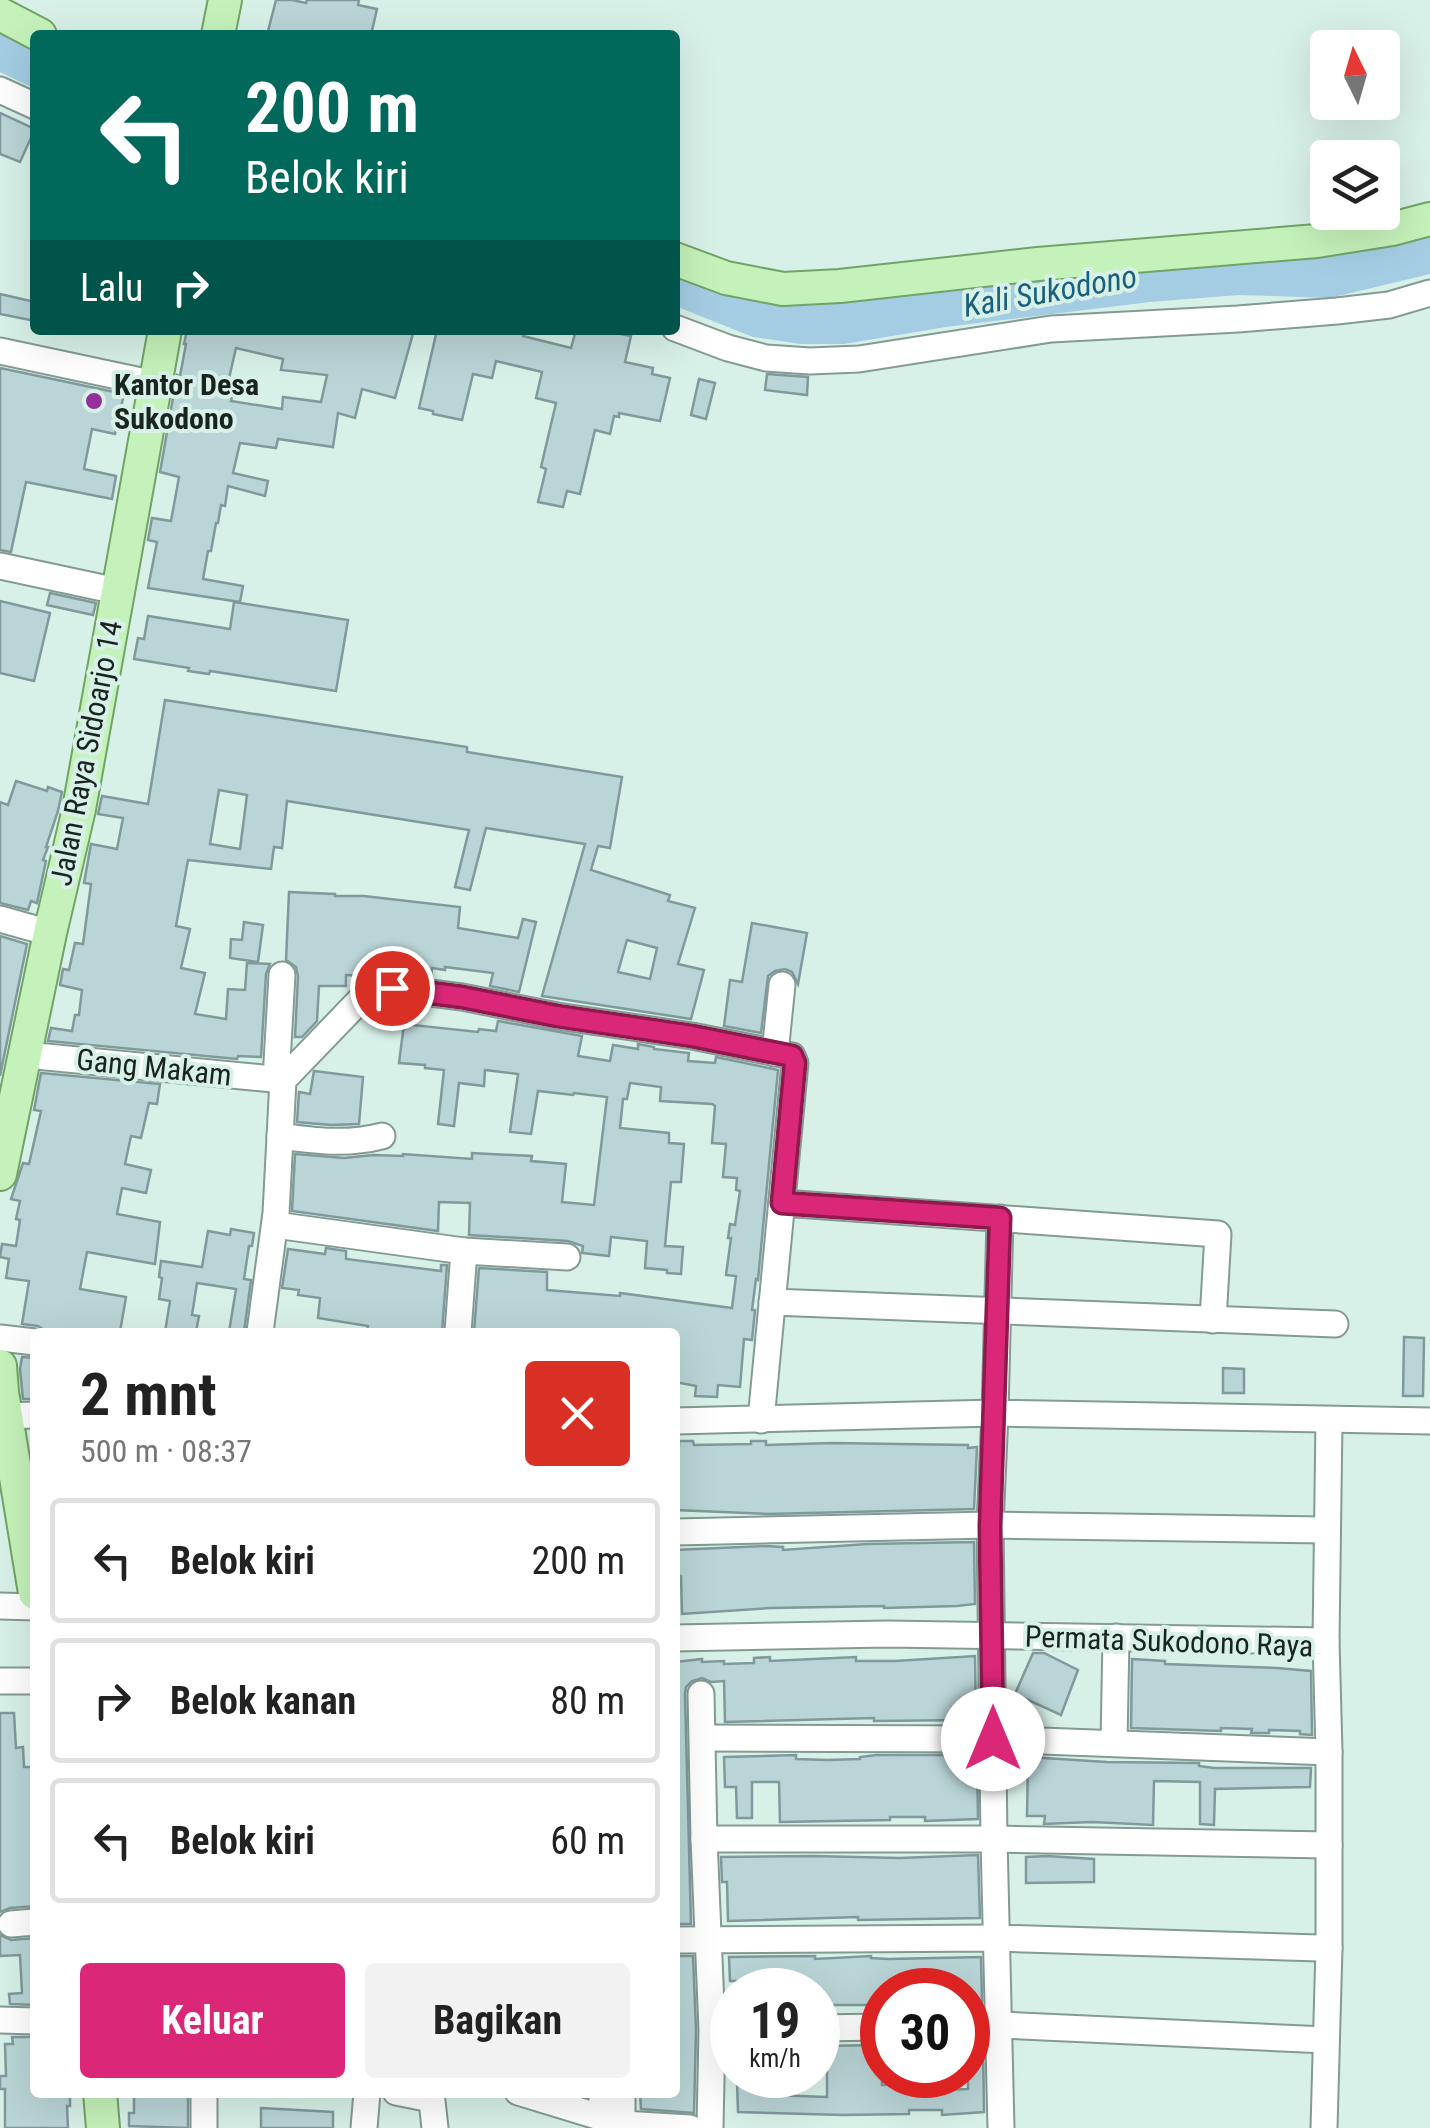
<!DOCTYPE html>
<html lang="id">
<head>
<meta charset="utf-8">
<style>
	:root { --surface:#fff; --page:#f2f2f2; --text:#222; --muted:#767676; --line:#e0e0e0; --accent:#db2777 }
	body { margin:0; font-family:"Roboto Condensed",sans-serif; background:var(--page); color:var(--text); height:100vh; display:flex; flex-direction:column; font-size:38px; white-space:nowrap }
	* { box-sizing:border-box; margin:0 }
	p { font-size:32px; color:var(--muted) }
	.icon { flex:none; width:55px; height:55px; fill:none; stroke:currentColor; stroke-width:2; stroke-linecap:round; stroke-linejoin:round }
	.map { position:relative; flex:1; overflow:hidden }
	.panel { position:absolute; left:30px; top:1328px; width:650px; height:770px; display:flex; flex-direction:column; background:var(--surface); border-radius:10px; box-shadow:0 10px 40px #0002 }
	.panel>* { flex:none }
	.hud { position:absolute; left:30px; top:30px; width:650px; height:305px; border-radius:10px; box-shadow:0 10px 40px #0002; background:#00695c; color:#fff; overflow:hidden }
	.needle { width:65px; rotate:355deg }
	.controls { position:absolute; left:1310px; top:30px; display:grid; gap:20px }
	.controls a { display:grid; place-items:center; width:90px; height:90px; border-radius:10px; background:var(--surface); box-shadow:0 10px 40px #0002; font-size:50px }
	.speed { position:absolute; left:710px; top:1968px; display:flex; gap:20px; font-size:50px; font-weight:700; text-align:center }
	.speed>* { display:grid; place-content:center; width:130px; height:130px; border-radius:50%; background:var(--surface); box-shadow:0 10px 40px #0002; line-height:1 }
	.speed small { font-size:25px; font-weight:400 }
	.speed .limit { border:15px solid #d22; background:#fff; color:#111 }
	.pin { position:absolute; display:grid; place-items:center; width:85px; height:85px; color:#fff; margin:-42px; border:5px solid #fff; border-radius:50%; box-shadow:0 2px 10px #0007 }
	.me { position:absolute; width:110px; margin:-55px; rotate:0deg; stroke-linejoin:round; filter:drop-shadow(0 0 8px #0008) }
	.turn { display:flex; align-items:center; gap:35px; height:210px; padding:0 50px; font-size:45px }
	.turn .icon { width:130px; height:130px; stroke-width:2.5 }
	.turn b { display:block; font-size:70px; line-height:85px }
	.then { display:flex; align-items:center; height:95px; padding:0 50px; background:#0003; gap:20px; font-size:38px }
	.round { display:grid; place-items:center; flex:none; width:105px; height:105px; border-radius:10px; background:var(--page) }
	.headline { display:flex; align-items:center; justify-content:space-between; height:170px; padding:0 50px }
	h1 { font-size:60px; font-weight:700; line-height:75px }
	.action { display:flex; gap:20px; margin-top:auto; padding:20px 50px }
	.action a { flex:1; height:115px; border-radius:10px; background:var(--accent); color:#fff; font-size:40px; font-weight:700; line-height:115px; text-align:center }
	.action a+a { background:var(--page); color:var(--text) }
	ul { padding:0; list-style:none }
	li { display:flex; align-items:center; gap:30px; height:125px; margin:0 20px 15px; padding:0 30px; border:5px solid var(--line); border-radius:10px }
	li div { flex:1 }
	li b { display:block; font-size:38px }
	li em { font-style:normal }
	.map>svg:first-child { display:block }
	.water { fill:#a4cde3 }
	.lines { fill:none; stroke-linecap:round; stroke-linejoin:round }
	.river { stroke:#a4cde3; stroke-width:32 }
	.building { fill:#bad5d7; stroke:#80999b; stroke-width:2.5; fill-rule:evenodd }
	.minor-casing { stroke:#839b92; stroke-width:29 }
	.major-casing { stroke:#70a466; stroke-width:36 }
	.minor { stroke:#fff; stroke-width:25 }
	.major { stroke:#c5f2ba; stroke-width:32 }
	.route-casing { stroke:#8e194d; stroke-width:25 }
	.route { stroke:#db2777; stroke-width:18 }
	.poi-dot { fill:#923199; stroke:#d8f1e8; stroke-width:4 }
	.labels { text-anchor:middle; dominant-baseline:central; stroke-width:8; stroke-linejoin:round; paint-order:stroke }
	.poi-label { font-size:30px; font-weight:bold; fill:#19231f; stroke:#d8f1e8; text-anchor:start }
	.street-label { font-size:30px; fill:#19231f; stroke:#d8f1e8 }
	.water-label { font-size:32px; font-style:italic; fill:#1a607e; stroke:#d8f1e8 }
</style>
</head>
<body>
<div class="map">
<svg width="1430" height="2128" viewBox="0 0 1430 2128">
	<rect width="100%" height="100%" fill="#d8f1e8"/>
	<g class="water">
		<polygon points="0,30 35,48 35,89 0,72"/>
		<polygon points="1430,229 1430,274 1330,298 1239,295 1150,302 946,327 844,344 801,344 753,337 675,306 675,272 823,300 1355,255"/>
	</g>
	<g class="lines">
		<g class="river">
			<polyline points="1284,260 1430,245"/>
			<polyline points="1120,279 1173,269 1225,265"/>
		</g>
	</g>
	<g class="building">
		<polygon points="276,0 292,0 306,3 307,0 359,0 358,5 377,9 371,35 267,35"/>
		<polygon points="0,113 35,129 20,162 0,154"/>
		<polygon points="0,294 35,302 35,321 0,314"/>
		<path d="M187,330H414L395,398L362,389L355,418L338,413L333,447L278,439L276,448L240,443L233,473L268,481L265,496L228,486L225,506L221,505L218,523H216L211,551H208L203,579L243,586L240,602L148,588L157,542L148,540L152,518L171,521L179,477L160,472L177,375L180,376L186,344H184ZM236,348L283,359L281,370L327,375L321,402L283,397L282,409L231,401L234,389L227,387Z"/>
		<polygon points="437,330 525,330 523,336 571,348 576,330 601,330 631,336 625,362 653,368 652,374 670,378 660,421 619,413 619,417 614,416 610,434 595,430 580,494 567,491 563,507 538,502 546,469 541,467 556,403 536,398 542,372 496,361 492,378 473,374 462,420 433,414 433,411 419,408"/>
		<polygon points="0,368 124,394 115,434 92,429 84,469 116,476 112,499 26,482 11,552 0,550"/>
		<polygon points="767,374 808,377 807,395 765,390"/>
		<polygon points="699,379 715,383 706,419 691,415"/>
		<polygon points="50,593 96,603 93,615 47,605"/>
		<polygon points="0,601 50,613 34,681 0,673"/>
		<polygon points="234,602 348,620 336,691 210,671 209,674 188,671 189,668 134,659 138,638 144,639 148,616 230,629"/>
		<path d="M165,700L467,747V752L622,777L610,848L598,846L591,870L670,895L668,901L695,908L678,964L704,970L691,1019L542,996L585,844L486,828L470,890L455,887L469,830L287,801L282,848L274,847L271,869L188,860L176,926L190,929L181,968L205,973L195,1014L226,1019L228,989L245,990L247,963L270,964L266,974L261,1057L238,1056L237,1059L48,1041L51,1028L72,1031L75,1015H79L82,990L60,985L63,969L69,970L75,943L83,944L91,884L84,883L91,844L117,849L123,818L98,814L102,796L148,804ZM219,790L247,795L240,849L210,844ZM627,940L657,948L650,979L618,972Z"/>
		<polygon points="16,781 47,791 48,787 62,792 58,811 46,847 48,847 43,860 46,861 37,903 31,901 28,910 0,903 0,802 8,805"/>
		<polygon points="289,892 335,894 335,896 364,896 460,907 458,928 518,938 523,919 536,922 519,992 490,986 493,973 445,967 445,970 432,968 431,977 392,972 370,973 370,976 346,975 346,986 319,986 317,1021 302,1037 295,1037 298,976 296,967 286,960"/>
		<polygon points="244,922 263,925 258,962 230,958 231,939 242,940"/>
		<polygon points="752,923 807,933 798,984 792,972 785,969 775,971 768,976 761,1033 724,1026 730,980 742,982"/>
		<polygon points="0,936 27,944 0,1076"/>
		<polygon points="498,1021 582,1036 578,1056 610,1061 613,1045 638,1049 638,1044 654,1047 654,1049 689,1053 688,1061 715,1063 716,1057 778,1070 758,1280 756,1279 752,1310 755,1310 752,1340 744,1339 740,1387 718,1385 717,1397 695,1396 696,1386 675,1382 675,1332 474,1332 479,1268 547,1272 547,1290 620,1296 620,1293 732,1308 736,1276 726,1275 731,1238 728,1238 730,1224 735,1225 740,1191 736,1190 737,1178 723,1177 726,1144 712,1143 715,1106 712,1104 660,1101 661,1087 630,1083 627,1099 623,1099 620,1128 669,1133 669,1143 684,1144 681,1182 671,1182 665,1246 683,1247 681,1274 667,1273 667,1270 645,1268 647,1241 611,1237 609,1256 582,1253 583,1246 568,1241 469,1235 470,1203 439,1202 438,1231 292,1211 295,1154 344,1158 373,1155 403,1156 403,1154 472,1159 472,1153 532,1156 531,1161 566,1164 562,1202 594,1205 607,1097 574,1093 573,1095 538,1091 531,1134 510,1132 518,1074 485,1070 484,1086 459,1083 454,1126 438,1124 444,1070 425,1068 425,1065 399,1063 404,1024 478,1032 479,1029 496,1031"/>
		<polygon points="314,1071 363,1077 359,1124 331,1125 297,1122 299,1092 310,1094"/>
		<polygon points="41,1073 160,1084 157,1104 149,1103 141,1138 131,1136 125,1164 151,1170 146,1193 122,1188 117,1214 160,1222 155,1264 87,1252 80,1289 126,1297 120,1332 48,1332 38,1326 22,1324 29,1281 6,1278 9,1259 0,1257 2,1244 16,1246 20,1220 16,1219 20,1201 11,1199 23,1163 29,1164 41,1111 34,1110"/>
		<polygon points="231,1229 254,1233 252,1246 249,1246 244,1279 251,1280 244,1332 229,1332 236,1289 197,1283 192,1315 199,1316 196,1332 165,1332 170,1301 159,1299 162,1278 159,1277 161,1261 202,1267 208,1231 230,1235"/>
		<polygon points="326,1248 346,1251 346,1259 441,1271 441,1265 447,1265 442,1332 367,1332 368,1326 318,1318 320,1298 298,1295 299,1290 282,1288 288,1249 325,1254"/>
		<polygon points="1404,1337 1424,1338 1423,1396 1403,1396"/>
		<polygon points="22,1357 35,1358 35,1399 23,1399 20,1369"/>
		<polygon points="1223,1368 1244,1369 1244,1393 1223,1393"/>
		<polygon points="679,1441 693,1441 694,1445 751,1444 751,1441 766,1441 766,1445 832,1443 968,1445 968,1448 977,1447 974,1509 767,1514 675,1510 675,1447 679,1446"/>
		<polygon points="974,1542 975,1604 957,1606 884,1608 884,1606 771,1608 682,1614 681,1576 675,1576 675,1550 766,1546 783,1547 783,1550 867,1544"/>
		<polygon points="1033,1653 1044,1653 1078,1670 1061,1715 1015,1694"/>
		<polygon points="975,1656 976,1718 966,1720 874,1721 874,1718 725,1722 724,1681 711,1682 702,1678 692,1681 686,1687 685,1694 691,1924 675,1924 675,1662 702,1659 702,1662 724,1661 724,1664 754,1663 754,1658 770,1657 770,1661 856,1657 856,1661 895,1661"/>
		<polygon points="1132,1659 1165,1661 1165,1664 1277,1668 1311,1671 1312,1735 1300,1734 1300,1731 1269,1730 1269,1733 1251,1733 1252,1729 1221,1728 1221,1731 1131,1728"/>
		<polygon points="0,1713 14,1713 16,1748 23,1747 24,1767 32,1767 35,1792 35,1906 10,1908 0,1912"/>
		<polygon points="796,1755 796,1759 827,1760 860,1759 860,1757 876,1755 977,1755 978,1819 925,1821 925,1817 890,1817 890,1820 780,1822 779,1782 752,1782 752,1818 737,1818 736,1787 725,1787 724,1757"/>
		<polygon points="1028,1757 1107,1762 1199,1763 1199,1766 1214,1768 1311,1768 1310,1787 1215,1789 1214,1825 1200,1824 1200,1782 1154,1781 1153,1825 1092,1822 1044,1824 1045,1816 1027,1816"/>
		<polygon points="978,1855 980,1918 858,1920 858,1917 728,1921 727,1882 722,1882 721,1857 813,1856 899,1858"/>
		<polygon points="1047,1856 1094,1859 1094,1882 1026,1883 1026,1857"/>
		<polygon points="0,1935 11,1940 35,1938 35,2005 10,2004 9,1994 22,1993 20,1955 0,1956"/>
		<polygon points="675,1956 693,1956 696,2030 694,2113 641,2109 640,2092 675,2092"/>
		<polygon points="815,1956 815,1959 871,1956 871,1958 889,1959 981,1957 982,2001 968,2001 968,1990 882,1990 882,2003 873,2005 818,2005 818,1990 761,1990 761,1981 730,1981 729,1957"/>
		<polygon points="12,2037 35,2037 35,2092 70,2092 70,2106 67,2106 68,2128 5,2128 5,2089 0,2089 0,2076 6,2076 5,2044 13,2044"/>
		<polygon points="968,2041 983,2041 984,2112 942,2115 942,2110 909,2110 909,2114 843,2115 738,2112 737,2081 757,2080 757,2092 771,2091 772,2095 827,2097 827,2067 824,2067 824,2064 818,2065 818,2046 882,2045 882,2085 908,2084 908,2091 968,2089"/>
		<polygon points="162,2092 188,2092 188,2128 129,2126 129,2113 134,2113 134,2095 162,2095"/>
		<polygon points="261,2108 333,2112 333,2128 261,2128"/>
	</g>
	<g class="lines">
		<defs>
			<g id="minor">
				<polyline points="0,90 35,106"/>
				<polyline points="675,328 728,348 766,358 810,361 859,359 1051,329 1238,319 1337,311 1389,305 1430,293"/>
				<polyline points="0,351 155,384"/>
				<polyline points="0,566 117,591"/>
				<polyline points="0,919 50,933"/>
				<polyline points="775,1053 782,985"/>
				<polyline points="26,1055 283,1080"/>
				<polyline points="276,1080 282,975"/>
				<path d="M280,1136C315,1141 347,1145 382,1136"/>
				<polyline points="782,1203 1218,1234 1213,1320"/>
				<polyline points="1000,1218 995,1413 1430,1421"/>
				<polyline points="275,1225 464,1251 567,1257"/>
				<polyline points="772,1302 1335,1324"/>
				<polyline points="260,1332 276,1213 283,1080 363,997 373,992 391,988 462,997 557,1016 692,1036 792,1056 795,1063 761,1420"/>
				<polyline points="458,1332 464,1251"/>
				<polyline points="0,1338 35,1342"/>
				<polyline points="6,1416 35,1415"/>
				<polyline points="675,1421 995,1413 990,1525 994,1839 1001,2128"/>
				<polyline points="675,1532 990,1525 1327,1530"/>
				<polyline points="0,1606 35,1607"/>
				<polyline points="675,1638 888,1634 1326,1641 1329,1752 1329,1948 1319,1948 996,1938 675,1940"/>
				<polyline points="1326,1641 1329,1420"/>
				<polyline points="0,1681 35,1681"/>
				<polyline points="701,1694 704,1839"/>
				<polyline points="703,1738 993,1739 1329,1752"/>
				<polyline points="1114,1742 1116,1637"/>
				<polyline points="11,1924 35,1922"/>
				<polyline points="0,2020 35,2021"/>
				<polyline points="968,2025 1000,2025 1326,2040"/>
				<polyline points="818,2028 882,2027"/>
				<polyline points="204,2092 204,2127"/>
				<polyline points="396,2092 426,2098 432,2101 435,2128"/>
				<polyline points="518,2092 623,2124 690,2128"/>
				<polyline points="602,2092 602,2119"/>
				<polyline points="364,2128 367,2092"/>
				<polyline points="622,2128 622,2092"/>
				<polyline points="710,2128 712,2030 704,1839 994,1839 1329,1845"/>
				<polyline points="1324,2128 1329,1948"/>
			</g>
			<g id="major">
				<polyline points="0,14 40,35"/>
				<polyline points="218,35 225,0"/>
				<polyline points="675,259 726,278 783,289 840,286 1038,264 1317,241 1392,229 1430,219"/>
				<polyline points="0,1174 50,933 79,809 165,330"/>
				<polyline points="0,1366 2,1392 35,1593"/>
				<polyline points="100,2092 103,2128"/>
			</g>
		</defs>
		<use href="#minor" class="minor-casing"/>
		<use href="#major" class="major-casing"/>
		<use href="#minor" class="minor"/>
		<use href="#major" class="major"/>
	</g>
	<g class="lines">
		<defs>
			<polyline id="route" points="392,988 462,997 557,1016 692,1036 792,1056 795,1063 782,1203 1000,1218 990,1526 993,1739"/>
		</defs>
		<use href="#route" class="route-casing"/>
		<use href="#route" class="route"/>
	</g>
	<circle class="poi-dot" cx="94" cy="401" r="10"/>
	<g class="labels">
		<g class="poi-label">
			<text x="114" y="384">Kantor Desa<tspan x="114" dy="34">Sukodono</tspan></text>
		</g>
		<g class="street-label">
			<text transform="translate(86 753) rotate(-79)">Jalan Raya Sidoarjo 14</text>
			<text transform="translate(154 1067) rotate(6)">Gang Makam</text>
			<text transform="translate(1169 1641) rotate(2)">Permata Sukodono Raya</text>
		</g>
		<g class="water-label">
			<text transform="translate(1050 291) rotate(-10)">Kali Sukodono</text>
		</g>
	</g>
</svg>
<div class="controls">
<a><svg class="needle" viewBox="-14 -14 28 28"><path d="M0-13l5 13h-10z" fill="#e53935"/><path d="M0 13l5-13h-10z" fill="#767676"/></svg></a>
<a><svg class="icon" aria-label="layers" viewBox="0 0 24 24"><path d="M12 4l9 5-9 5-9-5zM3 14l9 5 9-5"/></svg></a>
</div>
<div class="speed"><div>19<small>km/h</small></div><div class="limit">30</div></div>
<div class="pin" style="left:392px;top:988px;background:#d93025"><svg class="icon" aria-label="arrive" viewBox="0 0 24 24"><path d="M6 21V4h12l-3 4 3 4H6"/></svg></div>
<svg class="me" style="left:993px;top:1739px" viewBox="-20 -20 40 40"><circle r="19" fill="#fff"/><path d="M0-13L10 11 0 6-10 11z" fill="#db2777"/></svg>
<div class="hud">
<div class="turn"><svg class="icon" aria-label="left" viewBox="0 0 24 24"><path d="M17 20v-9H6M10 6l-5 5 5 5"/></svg><div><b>200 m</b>Belok kiri</div></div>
<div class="then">Lalu<svg class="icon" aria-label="right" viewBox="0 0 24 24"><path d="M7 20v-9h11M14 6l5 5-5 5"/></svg></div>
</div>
<section class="panel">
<div class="headline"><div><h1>2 mnt</h1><p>500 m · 08:37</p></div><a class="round" style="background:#d93025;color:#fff"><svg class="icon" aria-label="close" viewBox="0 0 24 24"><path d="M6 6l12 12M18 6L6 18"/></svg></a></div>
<ul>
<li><svg class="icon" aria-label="left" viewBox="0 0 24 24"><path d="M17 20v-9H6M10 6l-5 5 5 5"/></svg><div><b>Belok kiri</b></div><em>200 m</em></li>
<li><svg class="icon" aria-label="right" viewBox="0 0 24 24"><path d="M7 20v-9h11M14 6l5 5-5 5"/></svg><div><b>Belok kanan</b></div><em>80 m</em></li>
<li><svg class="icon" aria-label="left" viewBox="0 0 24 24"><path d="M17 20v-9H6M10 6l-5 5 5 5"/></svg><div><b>Belok kiri</b></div><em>60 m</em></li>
</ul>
<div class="action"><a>Keluar</a><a>Bagikan</a></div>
</section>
</div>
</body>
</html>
